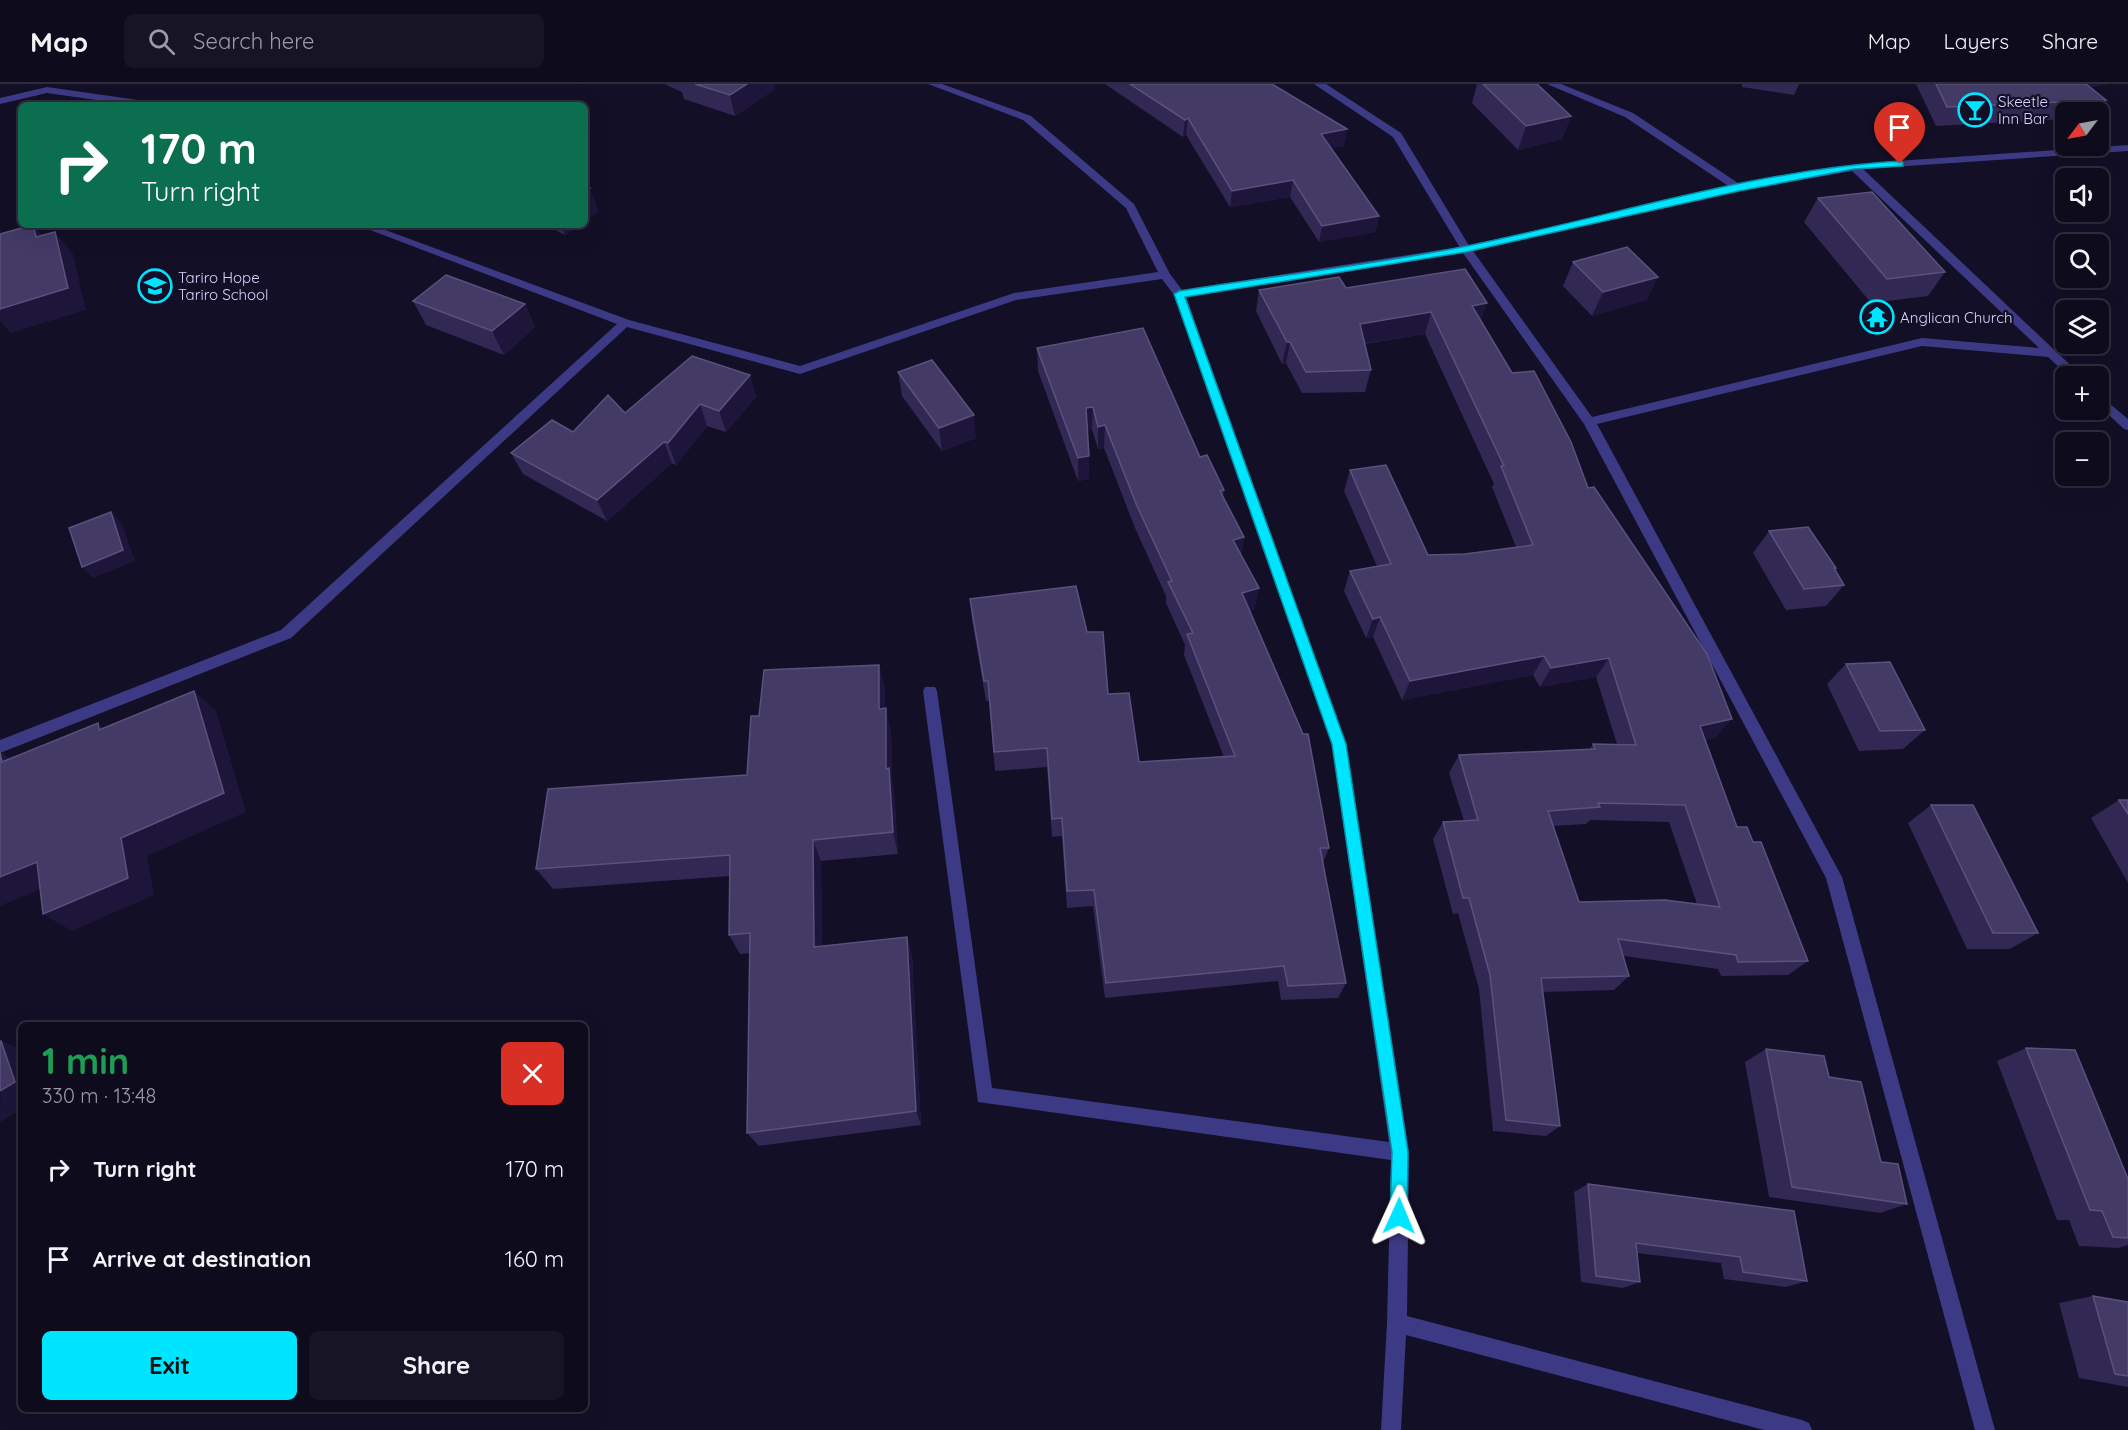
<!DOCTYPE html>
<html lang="en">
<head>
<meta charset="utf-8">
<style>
	:root { --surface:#0e0b1c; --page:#171425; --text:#f1f3f6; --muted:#9b9ba3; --line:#2e2b3b; --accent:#00e5ff }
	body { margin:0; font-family:Quicksand,sans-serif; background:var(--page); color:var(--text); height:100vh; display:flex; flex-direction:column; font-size:22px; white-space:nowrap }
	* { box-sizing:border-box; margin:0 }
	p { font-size:20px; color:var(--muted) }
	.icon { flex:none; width:33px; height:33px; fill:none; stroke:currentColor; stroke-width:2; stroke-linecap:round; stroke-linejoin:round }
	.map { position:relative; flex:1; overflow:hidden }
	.sheet { position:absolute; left:18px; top:938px; width:570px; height:390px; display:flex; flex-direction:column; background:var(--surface); border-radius:9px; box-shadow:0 6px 24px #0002,0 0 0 2px var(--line) }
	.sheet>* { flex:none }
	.guide { position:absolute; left:18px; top:18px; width:570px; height:126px; border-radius:9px; box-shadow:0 6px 24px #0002,0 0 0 2px var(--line); background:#0b6e4f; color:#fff; overflow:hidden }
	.needle { width:39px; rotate:238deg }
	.buttons { position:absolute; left:2055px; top:18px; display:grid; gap:12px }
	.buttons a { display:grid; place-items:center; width:54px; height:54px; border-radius:9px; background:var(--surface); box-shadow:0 6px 24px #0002,0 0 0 2px var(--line); font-size:30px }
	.pin { position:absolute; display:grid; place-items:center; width:51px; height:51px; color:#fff; margin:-62px -26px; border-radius:50% 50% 50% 0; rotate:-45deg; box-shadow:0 0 6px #0007 }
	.pin .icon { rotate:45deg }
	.me { position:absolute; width:66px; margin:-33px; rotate:1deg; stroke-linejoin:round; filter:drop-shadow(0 0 4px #0008) }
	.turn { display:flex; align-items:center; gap:21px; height:126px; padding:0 24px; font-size:27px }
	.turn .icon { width:78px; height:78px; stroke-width:2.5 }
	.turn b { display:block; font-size:42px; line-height:51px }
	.round { display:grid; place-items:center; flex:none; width:63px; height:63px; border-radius:9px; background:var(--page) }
	.headline { display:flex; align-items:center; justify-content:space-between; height:102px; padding:0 24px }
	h1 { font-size:36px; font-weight:700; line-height:45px; color:#1e9e55 }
	.primary-button { display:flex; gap:12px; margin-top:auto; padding:12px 24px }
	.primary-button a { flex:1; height:69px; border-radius:9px; background:var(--accent); color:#111; font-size:24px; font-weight:700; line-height:69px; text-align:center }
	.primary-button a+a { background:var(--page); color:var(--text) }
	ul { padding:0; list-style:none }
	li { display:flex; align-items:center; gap:18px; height:90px; padding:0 24px }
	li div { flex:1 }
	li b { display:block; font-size:22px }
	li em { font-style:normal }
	header { display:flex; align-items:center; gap:36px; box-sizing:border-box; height:84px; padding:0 30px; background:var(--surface); border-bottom:2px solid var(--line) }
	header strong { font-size:28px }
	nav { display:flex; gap:33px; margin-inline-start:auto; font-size:21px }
	.search { width:420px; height:54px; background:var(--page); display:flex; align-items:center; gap:15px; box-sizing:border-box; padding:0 21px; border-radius:9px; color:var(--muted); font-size:22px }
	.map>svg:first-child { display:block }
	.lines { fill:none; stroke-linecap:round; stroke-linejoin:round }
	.lane { fill:#3d3a85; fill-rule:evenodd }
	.street { fill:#3d3a85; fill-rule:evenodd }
	.wall { fill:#312854; fill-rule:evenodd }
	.shaded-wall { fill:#1d163a }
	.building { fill:#433a66; stroke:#5a527e; stroke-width:1.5; fill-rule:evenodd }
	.route { fill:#00e5ff; stroke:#0095a6; stroke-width:1.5 }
	.labels { text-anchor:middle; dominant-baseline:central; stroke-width:4.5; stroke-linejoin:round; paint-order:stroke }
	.far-poi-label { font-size:15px; fill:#d9d4ff; stroke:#130f26; text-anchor:start }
</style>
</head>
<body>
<header>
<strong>Map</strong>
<div class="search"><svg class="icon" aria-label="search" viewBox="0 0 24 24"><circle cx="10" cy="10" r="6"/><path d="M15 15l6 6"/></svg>Search here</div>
<nav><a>Map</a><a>Layers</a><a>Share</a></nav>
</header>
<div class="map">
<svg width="2128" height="1346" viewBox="0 0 2128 1346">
	<rect width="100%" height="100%" fill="#130f26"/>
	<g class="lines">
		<polygon class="lane" points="1314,0 1326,0 1401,49 1471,165 1470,167 1462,167 1393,53"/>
		<g class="street">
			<path d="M928,0H942L1031,32L1134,120L1170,190L1182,206L1466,162L1730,103L1625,33L1547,0H1561L1633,29L1741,101L1854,80L2128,61V67L1863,85L2082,292H2069L2048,273L1922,262L1597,340L1842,793L1995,1346H1975L1826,794L1584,340L1463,169L1186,213L1346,660L1409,1068L1407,1232L1802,1336L1809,1339L1812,1346H1764L1406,1251L1401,1346H1381L1387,1239L1391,1076L978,1018L923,607L925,603H935L937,607L992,1004L1389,1058L1332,660L1174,211L1162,195L1016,216L800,290L627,243L291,554L0,669V656L281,546L617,240L357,141H372L629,236L800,282L1014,209L1158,188L1126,124L1023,36ZM1852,87L2039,264L1922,254L1592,333L1473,167L1739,107Z"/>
			<polygon points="47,3 152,18 157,21 131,21 47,9 0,20 0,14"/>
			<polygon points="2098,310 2128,335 2128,346 2124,345 2098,321"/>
		</g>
	</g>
	<g class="wall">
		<polygon points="664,0 774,0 775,5 735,32 684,15 682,8"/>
		<polygon points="1105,0 1272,0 1347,45 1344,62 1331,64 1379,132 1375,148 1319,158 1290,113 1230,123 1186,51 1183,53"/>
		<polygon points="1477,0 1537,0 1571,32 1562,55 1518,66 1472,19"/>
		<polygon points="1742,0 1799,0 1794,11 1742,3"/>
		<polygon points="1916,0 2108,0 2090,3 2106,16 2096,28 2066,28 2066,35 1936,42"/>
		<polygon points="1818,114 1945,188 1928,212 1871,219 1804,138"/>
		<polygon points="545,141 580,141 565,151"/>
		<polygon points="1573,178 1658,193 1646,216 1592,232 1563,202"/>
		<path d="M1346,204L1481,237L1512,289L1588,404L1716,653L1705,656L1737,743L1753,758L1808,877L1788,891L1721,892L1718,885L1624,872L1629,892L1614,906L1543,908L1560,1042L1546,1052L1493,1047L1479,905L1458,829L1453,830L1433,755L1443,738L1464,737L1449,689L1459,671L1589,666L1593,660H1617L1596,593L1540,603L1533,591L1402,616L1373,553L1366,554L1344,507L1350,487L1377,482L1344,407L1350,386L1428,471L1465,470L1516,463L1492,403L1494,400L1425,250L1365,260L1371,286L1365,308L1302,309L1286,279L1282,280L1256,227L1259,206ZM1590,736L1669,738L1697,820L1579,818L1553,742L1586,740Z"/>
		<polygon points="413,217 525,220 535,243 504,271 426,241"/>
		<polygon points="1037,264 1200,373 1224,406 1223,413 1244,453 1241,471 1259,504 1254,526 1250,527 1329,764 1323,779 1346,899 1338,914 1281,916 1278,897 1105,914 1093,822 1067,824 1062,752 1052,753 1047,683 995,687 989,617 986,617 972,536 970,515 1087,548 1108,610 1139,678 1224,673 1184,571 1185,561 1166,519 1166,512 1135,444 1104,364 1098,365 1092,346 1087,346 1089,395 1078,397 1038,287"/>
		<polygon points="898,288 976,354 942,367 902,312"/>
		<polygon points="750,291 756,313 726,348 707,342 676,381 672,379 607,437 523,390 511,369 625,329"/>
		<polygon points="1769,447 1836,484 1835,485 1844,501 1826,522 1786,526 1753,469"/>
		<polygon points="1846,580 1925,646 1903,665 1859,667 1827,600"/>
		<polygon points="879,581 885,606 885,624 891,648 892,695 894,707 898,770 821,777 822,862 907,853 912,872 921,1041 759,1062 747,1049 750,869 740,870 729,851 730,792 553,805 536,785 747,691 759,632"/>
		<polygon points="2119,716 2128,716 2128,799 2091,734"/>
		<polygon points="1931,721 2038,849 2010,865 1967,865 1908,739"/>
		<polygon points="2026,964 2128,1095 2128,1161 2118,1164 2079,1162 2069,1136 2057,1136 1997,977"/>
		<polygon points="1766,965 1829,993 1907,1120 1880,1129 1769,1113 1745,978"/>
		<polygon points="1588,1100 1807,1197 1786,1203 1724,1195 1721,1179 1637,1169 1640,1198 1623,1204 1581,1198 1574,1108"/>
		<polygon points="2093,1212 2128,1218 2128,1303 2079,1294 2059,1219"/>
	</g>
	<g class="shaded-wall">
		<polygon points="747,0 774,0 775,5 735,32 730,11"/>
		<polygon points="2065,0 2108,0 2059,7"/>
		<polygon points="1571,32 1562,55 1518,66 1526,42"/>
		<polygon points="1188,34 1186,51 1183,53 1185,36"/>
		<polygon points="1347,45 1344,62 1318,67 1321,50"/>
		<polygon points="1293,96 1290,113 1230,123 1232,107"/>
		<polygon points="590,104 599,127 585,137 585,107"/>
		<polygon points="1379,132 1375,148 1319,158 1322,142"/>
		<polygon points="34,141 51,163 36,153"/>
		<polygon points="561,141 580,141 565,151"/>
		<polygon points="55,148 73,170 86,226 11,249 0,237 0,225"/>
		<polygon points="1658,193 1646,216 1592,232 1603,208"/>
		<polygon points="1487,219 1480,241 1472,222"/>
		<polygon points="525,220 535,243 504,271 492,247"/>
		<polygon points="1431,228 1425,250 1355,261 1360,240"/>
		<polygon points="1287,258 1290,258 1286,279 1282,280"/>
		<polygon points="750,291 756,313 726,348 719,327"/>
		<polygon points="700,320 707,342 676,381 668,359"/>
		<polygon points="1093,323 1092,346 1085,347 1086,324"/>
		<polygon points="974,331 976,354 942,367 939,344"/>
		<polygon points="1105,341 1104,364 1098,365 1098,343"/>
		<polygon points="664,358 672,379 607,437 597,416"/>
		<polygon points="1089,372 1089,395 1078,397 1078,374"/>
		<polygon points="111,428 122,440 135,477 93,494 82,483"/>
		<polygon points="1244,453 1240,475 1233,456"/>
		<polygon points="1259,504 1254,526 1238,530 1242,509"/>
		<polygon points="1380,533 1373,553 1366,554 1373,535"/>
		<polygon points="1544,572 1533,591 1402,616 1410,597"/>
		<polygon points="1609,574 1596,593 1540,603 1551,584"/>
		<polygon points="879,581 885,606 885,648 879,625"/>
		<polygon points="194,607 216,627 246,728 147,772 154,811 72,847 43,830 121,754"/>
		<polygon points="886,624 891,648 892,695 894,707 898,770 893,748 886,685"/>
		<polygon points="1732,635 1716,653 1685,660 1700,642"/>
		<polygon points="98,639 122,659 99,646"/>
		<polygon points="1,668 28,687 2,678"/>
		<polygon points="813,756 821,777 822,882 814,863"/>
		<polygon points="37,778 65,795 0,822 0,793"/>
		<polygon points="907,853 912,872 921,1041 916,1027"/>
		<polygon points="1,957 21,965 21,1026 0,1038"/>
	</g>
	<g class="building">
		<polygon points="695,0 747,0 730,11"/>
		<polygon points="1130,0 1272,0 1347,45 1321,50 1379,132 1322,142 1293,96 1232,107 1188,34 1185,36"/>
		<polygon points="1483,0 1537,0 1571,32 1526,42"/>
		<polygon points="1936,0 2086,0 2106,16 1947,23"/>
		<polygon points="585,101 590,104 585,107"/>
		<polygon points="1872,108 1945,188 1887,195 1818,114"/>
		<polygon points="32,141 33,141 36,153 55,148 68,204 0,225 0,150"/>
		<polygon points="1627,163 1658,193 1603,208 1573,178"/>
		<path d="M1465,185L1487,219L1472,222L1512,289L1534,287L1571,358L1588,404L1594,403L1707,570L1732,635L1700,642L1737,743H1747L1753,758H1761L1808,877L1738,878L1736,871L1618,855L1629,892L1541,894L1560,1042L1506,1036L1490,891L1469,814H1463L1443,738L1478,736L1459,671L1595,665L1593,660L1636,661L1609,574L1551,584L1544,572L1410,597L1380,533L1373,535L1350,487L1391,480L1350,386L1386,381L1428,471L1465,470L1533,461L1501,382H1504L1431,228L1360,240L1371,286L1306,288L1290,258H1287L1259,206L1339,193L1346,204ZM1598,719L1685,721L1720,823L1665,816L1579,818L1548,727L1600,723Z"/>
		<polygon points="446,191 525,220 492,247 413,217"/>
		<polygon points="1143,244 1200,373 1207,371 1224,406 1220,407 1244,453 1233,456 1259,504 1242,509 1303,650 1308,650 1329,764 1320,764 1346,899 1288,902 1284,882 1106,899 1094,806 1067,807 1062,734 1052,735 1047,664 994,668 988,597 984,597 970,515 1076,502 1087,548 1103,548 1108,610 1129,609 1139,678 1235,672 1187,550 1193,549 1168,498 1172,497 1137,422 1105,341 1098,343 1093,323 1086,324 1089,372 1078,374 1037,264"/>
		<polygon points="692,272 750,291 719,327 700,320 668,359 664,358 597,416 511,369 552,336 573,348 608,311 625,329"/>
		<polygon points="932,276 974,331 939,344 898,288"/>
		<polygon points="111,428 123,466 82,483 69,444"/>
		<polygon points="1808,443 1836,484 1834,484 1844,501 1804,505 1769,447"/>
		<polygon points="1890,578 1925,646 1880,647 1846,580"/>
		<polygon points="879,581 879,625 886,624 886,685 889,684 893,748 813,756 814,863 907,853 916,1027 747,1049 750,849 729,851 730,771 536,785 548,705 747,691 751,632 759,632 764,586"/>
		<polygon points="194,607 224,709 121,754 128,794 43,830 37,778 0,793 0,668 2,678 98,639 99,646"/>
		<polygon points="2119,716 2128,716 2128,730"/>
		<polygon points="1931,721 1973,721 2038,849 1993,849"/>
		<polygon points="1,957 15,998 0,1007 0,958"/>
		<polygon points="2026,964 2075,966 2128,1095 2128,1154 2113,1153 2102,1127 2090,1126"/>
		<polygon points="1766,965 1824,972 1829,993 1861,998 1881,1078 1898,1080 1907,1120 1792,1103"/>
		<polygon points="1588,1100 1794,1127 1807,1197 1743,1188 1740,1173 1636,1159 1640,1198 1596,1192"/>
		<polygon points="2093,1212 2128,1218 2128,1292 2115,1290"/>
	</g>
	<path class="route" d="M1900,77L1903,78V82L1854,85L1739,107L1466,168L1185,213L1346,660L1408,1068L1407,1132L1405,1138L1399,1141L1393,1138L1390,1132L1392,1068L1332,660L1174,210L1179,207C1274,192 1372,181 1467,162C1610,133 1753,86 1900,77Z"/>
	<defs>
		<symbol id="bar-ring" viewBox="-11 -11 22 22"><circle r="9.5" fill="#130f26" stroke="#00e5ff" stroke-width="1.5"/><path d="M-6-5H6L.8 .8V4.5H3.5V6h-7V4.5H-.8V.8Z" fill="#00e5ff"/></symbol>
		<symbol id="school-ring" viewBox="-11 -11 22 22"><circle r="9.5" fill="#130f26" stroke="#00e5ff" stroke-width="1.5"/><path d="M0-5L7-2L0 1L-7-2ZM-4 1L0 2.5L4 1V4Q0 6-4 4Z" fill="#00e5ff"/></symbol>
		<symbol id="temple-ring" viewBox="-11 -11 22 22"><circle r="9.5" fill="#130f26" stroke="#00e5ff" stroke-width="1.5"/><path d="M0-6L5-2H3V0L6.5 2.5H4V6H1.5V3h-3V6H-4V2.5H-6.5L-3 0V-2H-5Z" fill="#00e5ff"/></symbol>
	</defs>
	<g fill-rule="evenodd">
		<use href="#bar-ring" x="1956" y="7" width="38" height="38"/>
		<use href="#school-ring" x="136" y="183" width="38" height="38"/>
		<use href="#temple-ring" x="1858" y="214" width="38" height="38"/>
	</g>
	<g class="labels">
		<g class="far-poi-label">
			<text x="1998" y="17">Skeetle<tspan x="1998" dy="17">Inn Bar</tspan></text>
			<text x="178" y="193">Tariro Hope<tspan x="178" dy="17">Tariro School</tspan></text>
			<text x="1900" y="233">Anglican Church</text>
		</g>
	</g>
</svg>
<div class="buttons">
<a><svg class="needle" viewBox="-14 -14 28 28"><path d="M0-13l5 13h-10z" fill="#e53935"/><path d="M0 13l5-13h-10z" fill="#9b9ba3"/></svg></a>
<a><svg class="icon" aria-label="sound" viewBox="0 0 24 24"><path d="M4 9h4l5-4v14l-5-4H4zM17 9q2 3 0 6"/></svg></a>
<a><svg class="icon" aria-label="search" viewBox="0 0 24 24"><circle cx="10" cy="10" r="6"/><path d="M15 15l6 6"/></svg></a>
<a><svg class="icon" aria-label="layers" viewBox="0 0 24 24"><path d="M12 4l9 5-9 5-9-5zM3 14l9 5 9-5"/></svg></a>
<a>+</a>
<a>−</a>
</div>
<div class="pin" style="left:1900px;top:80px;background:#d93025"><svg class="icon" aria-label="arrive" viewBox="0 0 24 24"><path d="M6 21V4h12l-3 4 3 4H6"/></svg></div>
<svg class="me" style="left:1399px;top:1132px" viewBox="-20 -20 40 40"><path d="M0-17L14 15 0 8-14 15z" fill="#00e5ff" stroke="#fff" stroke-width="4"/></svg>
<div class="guide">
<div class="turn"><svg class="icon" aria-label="right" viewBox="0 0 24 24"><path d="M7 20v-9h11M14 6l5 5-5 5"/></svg><div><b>170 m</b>Turn right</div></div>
</div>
<section class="sheet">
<div class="headline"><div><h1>1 min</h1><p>330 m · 13:48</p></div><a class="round" style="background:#d93025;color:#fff"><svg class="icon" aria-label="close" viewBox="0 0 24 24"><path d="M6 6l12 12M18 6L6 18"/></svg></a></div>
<ul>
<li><svg class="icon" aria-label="right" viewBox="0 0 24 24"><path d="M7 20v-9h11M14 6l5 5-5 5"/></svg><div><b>Turn right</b></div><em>170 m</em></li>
<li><svg class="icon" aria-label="arrive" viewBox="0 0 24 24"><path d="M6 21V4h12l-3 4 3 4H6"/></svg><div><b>Arrive at destination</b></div><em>160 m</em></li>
</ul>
<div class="primary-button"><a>Exit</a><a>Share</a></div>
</section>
</div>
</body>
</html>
